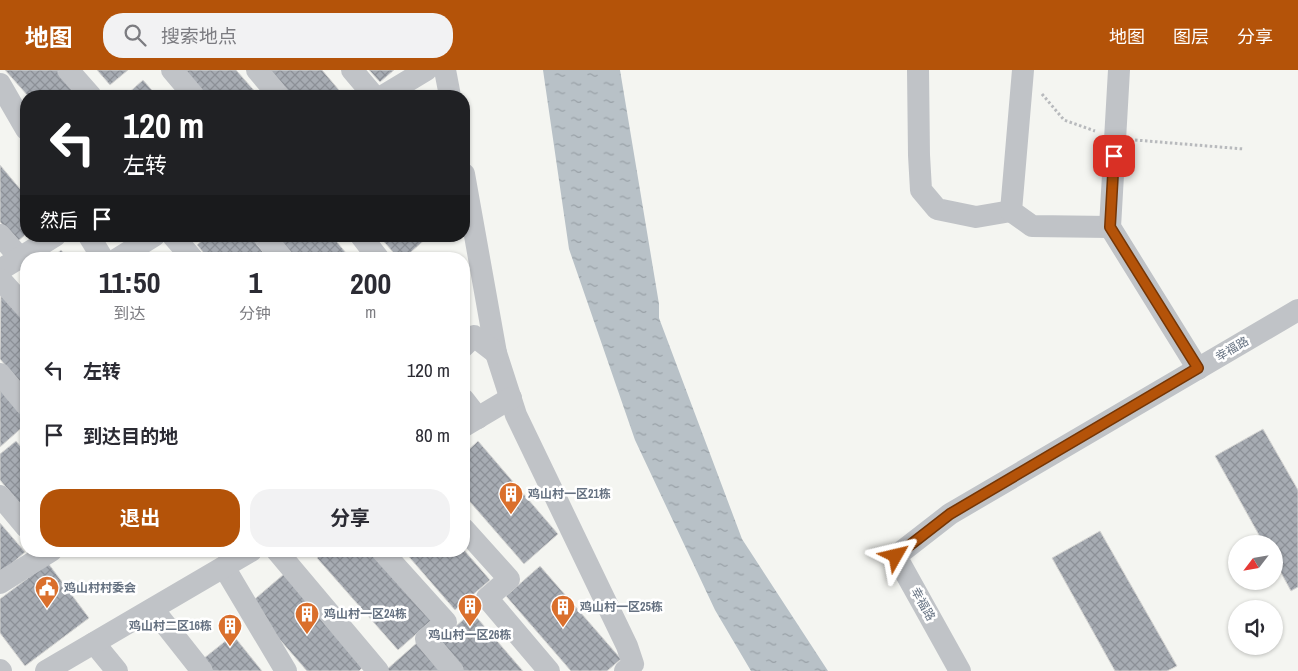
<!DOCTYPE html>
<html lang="zh">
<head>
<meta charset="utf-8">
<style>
	:root { --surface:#fff; --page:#f2f2f3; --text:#2b2b33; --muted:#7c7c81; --accent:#b45309 }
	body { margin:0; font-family:"Archivo Narrow","Noto Sans SC",sans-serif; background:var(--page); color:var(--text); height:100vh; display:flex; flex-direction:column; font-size:19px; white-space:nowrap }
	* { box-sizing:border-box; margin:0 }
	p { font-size:16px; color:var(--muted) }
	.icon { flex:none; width:28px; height:28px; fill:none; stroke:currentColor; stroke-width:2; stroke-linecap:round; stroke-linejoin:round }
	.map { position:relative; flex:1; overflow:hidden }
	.panel { position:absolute; left:20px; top:182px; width:450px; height:305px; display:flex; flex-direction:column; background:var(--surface); border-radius:20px; box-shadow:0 1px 4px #0004 }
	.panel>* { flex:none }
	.top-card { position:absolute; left:20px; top:20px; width:450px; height:152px; border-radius:20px; box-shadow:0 1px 4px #0004; background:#202124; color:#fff; overflow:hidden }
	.needle { width:32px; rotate:239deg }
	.controls { position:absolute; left:1228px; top:465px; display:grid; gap:10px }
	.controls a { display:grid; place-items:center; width:55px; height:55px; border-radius:50%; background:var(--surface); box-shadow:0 1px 4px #0004; font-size:25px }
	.pin { position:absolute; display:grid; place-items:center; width:42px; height:42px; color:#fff; margin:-21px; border-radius:10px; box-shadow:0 2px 8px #0006 }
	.me { position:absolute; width:55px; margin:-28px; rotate:53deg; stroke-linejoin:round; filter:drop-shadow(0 0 4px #0008) }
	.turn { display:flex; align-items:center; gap:18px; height:105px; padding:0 20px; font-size:22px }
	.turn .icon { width:65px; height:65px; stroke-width:2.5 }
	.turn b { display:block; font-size:35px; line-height:42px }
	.then { display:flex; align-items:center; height:48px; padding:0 20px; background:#0003; gap:10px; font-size:19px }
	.eta { display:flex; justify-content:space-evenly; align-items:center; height:85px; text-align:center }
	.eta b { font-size:30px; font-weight:700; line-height:35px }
	.action { display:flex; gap:10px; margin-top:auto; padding:10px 20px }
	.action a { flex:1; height:58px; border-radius:20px; background:var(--accent); color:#fff; font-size:20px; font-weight:700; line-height:58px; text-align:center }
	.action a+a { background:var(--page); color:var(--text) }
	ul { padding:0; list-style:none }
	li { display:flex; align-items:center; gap:15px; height:65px; padding:0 20px }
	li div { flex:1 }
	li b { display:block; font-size:19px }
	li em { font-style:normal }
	header { display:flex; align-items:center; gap:30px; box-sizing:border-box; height:70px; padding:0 25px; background:var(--accent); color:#fff }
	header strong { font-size:24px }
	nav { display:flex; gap:28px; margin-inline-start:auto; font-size:18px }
	.search { width:350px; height:45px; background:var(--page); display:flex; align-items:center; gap:12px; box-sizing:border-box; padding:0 18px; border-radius:20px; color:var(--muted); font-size:19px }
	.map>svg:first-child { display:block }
	.water { fill:url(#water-ripples) }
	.building { fill:url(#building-cross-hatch); stroke:#d6d6d4 }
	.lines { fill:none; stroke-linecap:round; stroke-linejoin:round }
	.path { stroke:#b8babd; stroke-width:3; stroke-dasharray:2.5 2.5; stroke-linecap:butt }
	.minor { stroke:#c0c3c7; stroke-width:22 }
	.route-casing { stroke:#753606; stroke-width:12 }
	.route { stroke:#b45309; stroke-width:9 }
	.labels { text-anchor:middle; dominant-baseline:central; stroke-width:5; stroke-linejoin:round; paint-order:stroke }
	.street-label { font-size:12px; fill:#657181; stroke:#fff }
	.poi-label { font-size:12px; font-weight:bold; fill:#657181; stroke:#fff; text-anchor:start }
</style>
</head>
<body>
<header>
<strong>地图</strong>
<div class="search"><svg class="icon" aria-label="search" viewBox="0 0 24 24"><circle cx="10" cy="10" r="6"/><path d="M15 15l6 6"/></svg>搜索地点</div>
<nav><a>地图</a><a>图层</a><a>分享</a></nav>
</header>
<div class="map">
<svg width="1298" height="601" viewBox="0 0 1298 601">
	<defs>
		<pattern id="water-ripples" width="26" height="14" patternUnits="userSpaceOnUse" patternTransform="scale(1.25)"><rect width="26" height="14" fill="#b8c1c7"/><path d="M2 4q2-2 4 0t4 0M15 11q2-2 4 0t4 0" fill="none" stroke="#99a1a7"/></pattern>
		<pattern id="building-cross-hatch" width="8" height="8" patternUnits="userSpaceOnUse" patternTransform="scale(1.25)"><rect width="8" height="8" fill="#a7acb3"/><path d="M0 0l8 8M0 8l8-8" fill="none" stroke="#8c9097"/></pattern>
	</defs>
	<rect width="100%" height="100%" fill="#f4f5f1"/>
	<polygon class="water" points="543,0 620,0 659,234 659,248 742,469 828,601 751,601 715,540 635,370 569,179"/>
	<g class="building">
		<polygon points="5,0 66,0 88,26 28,26"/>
		<polygon points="97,0 128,0 110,15"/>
		<polygon points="175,0 236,0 259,26 198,26"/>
		<polygon points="261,0 322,0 344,26 283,26"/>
		<polygon points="369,0 394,0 380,12"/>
		<polygon points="143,10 157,26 125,26"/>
		<polygon points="0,95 26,126 26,164 17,172 0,152"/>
		<polygon points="207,166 250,166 269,189 209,189 197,175"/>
		<polygon points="271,166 332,166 351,189 290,189"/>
		<polygon points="379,166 429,166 403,189 399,189"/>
		<polygon points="61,180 68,189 51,189"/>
		<polygon points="1,221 26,249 26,319 0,289"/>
		<polygon points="0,315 26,345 26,354 0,377"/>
		<polygon points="1263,359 1298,420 1298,517 1291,521 1274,490 1274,474 1264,474 1215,386"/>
		<polygon points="16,371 26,383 26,441 0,410 0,384"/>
		<polygon points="478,371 558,464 524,494 464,425 464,384"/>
		<polygon points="0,453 25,482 0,504"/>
		<polygon points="1100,461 1177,596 1167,601 1115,601 1052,488"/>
		<polygon points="464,480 490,510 455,540 404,481"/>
		<polygon points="325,481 373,481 432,550 398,580 317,488"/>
		<polygon points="48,493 89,548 25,596 0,563 0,529"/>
		<polygon points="540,496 621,589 607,601 571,601 506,526"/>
		<polygon points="284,504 364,596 359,601 307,601 249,534"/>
		<polygon points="472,542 523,601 463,601 438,572"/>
		<polygon points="233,565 262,601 213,601 203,589"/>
		<polygon points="419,571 445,601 385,601"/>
	</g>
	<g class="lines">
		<g class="path">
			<polyline points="1042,24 1064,50 1095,61"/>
			<polyline points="1135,70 1244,79"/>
		</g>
		<g class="minor">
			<polyline points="68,0 91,26"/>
			<polyline points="172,0 194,26"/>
			<polyline points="257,0 279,26"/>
			<polyline points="352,0 374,26"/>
			<polyline points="445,0 450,26"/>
			<polyline points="918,0 919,85 921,120 937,139 976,147 1011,141"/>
			<polyline points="1023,0 1011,141 1032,156 1110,157"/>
			<polyline points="1119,0 1110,157 1198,299"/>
			<polyline points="0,14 26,59"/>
			<polyline points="383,26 426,0"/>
			<polyline points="464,104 496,283 516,345 627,576 633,594 625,601"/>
			<polyline points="0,165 20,188"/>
			<polyline points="89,166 103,189"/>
			<polyline points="173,166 193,189"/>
			<polyline points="264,166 283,189"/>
			<polyline points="361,166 379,189"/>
			<polyline points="117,189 154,166"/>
			<polyline points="0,200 55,166"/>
			<polyline points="0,209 26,238"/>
			<polyline points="464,276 474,266 496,283"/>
			<polyline points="0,304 26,335"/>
			<polyline points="464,330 478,348"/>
			<polyline points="464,356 511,328"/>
			<polyline points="0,426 26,457"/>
			<polyline points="464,459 509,509 487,528 549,601"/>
			<polyline points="277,481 378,601"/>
			<polyline points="382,481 446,552 426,569 453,601"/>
			<polyline points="224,497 286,601"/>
			<polyline points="0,513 51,481"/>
			<polyline points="153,539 202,601"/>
			<polyline points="94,573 117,601"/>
			<polyline points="0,600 1,601"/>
			<polyline points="46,601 251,481"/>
			<polyline points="960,601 896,486 950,444 1298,240"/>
		</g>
	</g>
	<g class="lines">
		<defs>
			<polyline id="route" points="896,486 950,444 1198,298 1110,157 1114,86"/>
		</defs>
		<use href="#route" class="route-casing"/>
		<use href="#route" class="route"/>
	</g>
	<defs>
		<symbol id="building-pin" viewBox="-11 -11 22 30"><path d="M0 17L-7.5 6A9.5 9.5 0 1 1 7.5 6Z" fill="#da6f2c" stroke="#fff"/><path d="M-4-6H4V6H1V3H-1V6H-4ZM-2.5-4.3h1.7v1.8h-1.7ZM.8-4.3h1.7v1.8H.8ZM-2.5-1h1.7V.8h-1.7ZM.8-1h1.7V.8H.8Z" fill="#fff"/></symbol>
		<symbol id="civic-pin" viewBox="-11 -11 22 30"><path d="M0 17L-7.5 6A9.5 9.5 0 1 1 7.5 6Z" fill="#da6f2c" stroke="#fff"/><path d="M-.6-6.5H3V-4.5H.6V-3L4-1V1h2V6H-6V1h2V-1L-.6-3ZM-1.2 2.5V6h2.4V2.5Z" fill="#fff"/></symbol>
	</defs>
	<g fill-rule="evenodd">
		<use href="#building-pin" x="497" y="410" width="28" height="38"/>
		<use href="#civic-pin" x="33" y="504" width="28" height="38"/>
		<use href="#building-pin" x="456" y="522" width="28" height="38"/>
		<use href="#building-pin" x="549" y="523" width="28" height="38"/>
		<use href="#building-pin" x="293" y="530" width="28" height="38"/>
		<use href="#building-pin" x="216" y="542" width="28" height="38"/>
	</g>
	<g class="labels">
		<g class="street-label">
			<text transform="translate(1232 279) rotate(-30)">幸福路</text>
			<text transform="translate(923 534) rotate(61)">幸福路</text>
		</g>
		<g class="poi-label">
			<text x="528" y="424">鸡山村一区21栋</text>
			<text x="64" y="518">鸡山村村委会</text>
			<text x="580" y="537">鸡山村一区25栋</text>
			<text x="324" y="544">鸡山村一区24栋</text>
			<text x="212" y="556" text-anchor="end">鸡山村二区16栋</text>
			<text x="470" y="565" text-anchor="middle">鸡山村一区26栋</text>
		</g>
	</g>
</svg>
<div class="controls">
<a><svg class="needle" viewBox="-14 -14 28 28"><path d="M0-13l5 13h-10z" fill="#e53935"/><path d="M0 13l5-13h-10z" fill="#7c7c81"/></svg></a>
<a><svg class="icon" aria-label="sound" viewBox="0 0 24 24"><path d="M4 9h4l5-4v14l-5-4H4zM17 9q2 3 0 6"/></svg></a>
</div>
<div class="pin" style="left:1114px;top:86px;background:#d93025"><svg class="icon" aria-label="arrive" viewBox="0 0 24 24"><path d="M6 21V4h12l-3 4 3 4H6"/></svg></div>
<svg class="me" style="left:896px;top:486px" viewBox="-20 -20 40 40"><path d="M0-17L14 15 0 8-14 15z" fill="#b45309" stroke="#fff" stroke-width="4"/></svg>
<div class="top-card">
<div class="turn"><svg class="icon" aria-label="left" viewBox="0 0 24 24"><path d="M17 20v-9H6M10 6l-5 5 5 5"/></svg><div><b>120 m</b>左转</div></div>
<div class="then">然后<svg class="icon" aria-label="arrive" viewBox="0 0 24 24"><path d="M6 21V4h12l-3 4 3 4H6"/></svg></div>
</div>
<section class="panel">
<div class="eta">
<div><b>11:50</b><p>到达</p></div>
<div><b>1</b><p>分钟</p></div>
<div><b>200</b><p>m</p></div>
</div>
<ul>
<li><svg class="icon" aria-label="left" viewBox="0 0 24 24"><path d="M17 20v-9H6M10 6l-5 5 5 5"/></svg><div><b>左转</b></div><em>120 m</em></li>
<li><svg class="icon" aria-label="arrive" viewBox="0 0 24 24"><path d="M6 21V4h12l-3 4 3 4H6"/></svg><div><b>到达目的地</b></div><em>80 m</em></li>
</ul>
<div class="action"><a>退出</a><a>分享</a></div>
</section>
</div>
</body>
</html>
